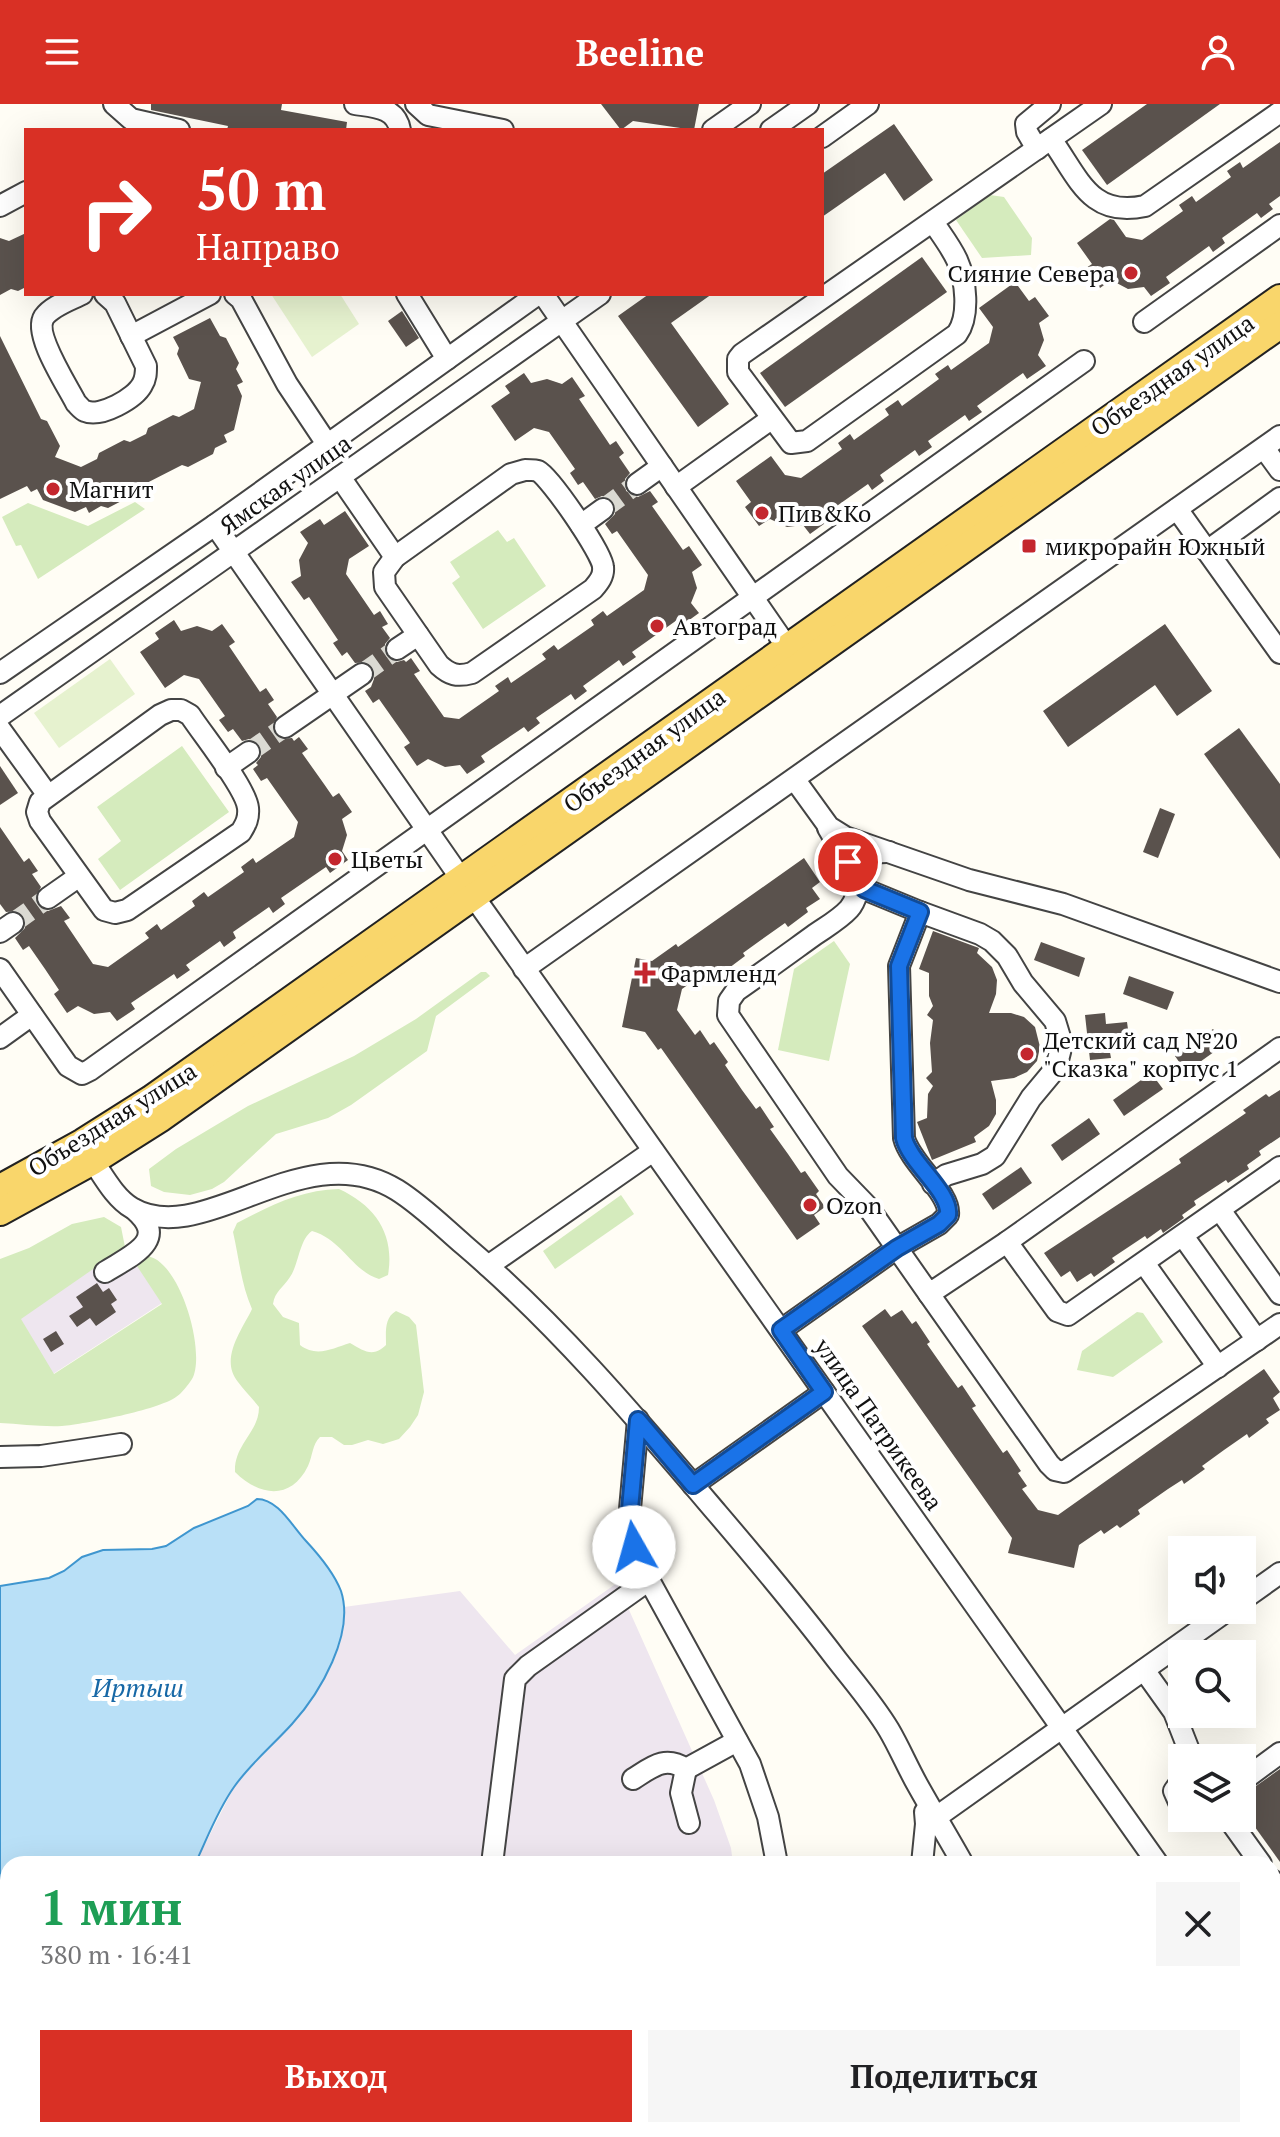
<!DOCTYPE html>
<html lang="ru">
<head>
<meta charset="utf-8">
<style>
	:root { --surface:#fff; --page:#f6f6f6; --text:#202124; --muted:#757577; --accent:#d93025 }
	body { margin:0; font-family:"PT Serif",serif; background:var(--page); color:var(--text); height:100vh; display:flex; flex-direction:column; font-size:30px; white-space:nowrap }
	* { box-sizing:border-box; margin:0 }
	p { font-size:26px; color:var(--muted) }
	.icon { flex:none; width:44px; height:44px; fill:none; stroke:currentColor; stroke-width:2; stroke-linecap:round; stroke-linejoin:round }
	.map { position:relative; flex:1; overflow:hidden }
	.panel { position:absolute; left:0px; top:1752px; width:1280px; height:282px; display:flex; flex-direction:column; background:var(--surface); border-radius:24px 24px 0 0; box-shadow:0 8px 32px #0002 }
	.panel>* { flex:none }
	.hud { position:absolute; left:24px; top:24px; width:800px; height:168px; border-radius:0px; box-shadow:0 8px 32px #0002; background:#d93025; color:#fff; overflow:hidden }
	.controls { position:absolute; left:1168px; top:1432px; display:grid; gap:16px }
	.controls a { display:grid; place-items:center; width:88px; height:88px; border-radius:0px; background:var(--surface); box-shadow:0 8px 32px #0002; font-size:40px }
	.pin { position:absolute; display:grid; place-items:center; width:68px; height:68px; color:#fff; margin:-34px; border:4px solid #fff; border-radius:50%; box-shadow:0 2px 8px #0007 }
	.me { position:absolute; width:88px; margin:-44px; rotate:353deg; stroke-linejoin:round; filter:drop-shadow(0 0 6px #0008) }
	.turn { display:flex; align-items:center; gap:28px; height:168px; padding:0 40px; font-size:36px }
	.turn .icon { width:104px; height:104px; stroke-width:2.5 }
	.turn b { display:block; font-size:56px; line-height:68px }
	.round { display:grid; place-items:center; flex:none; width:84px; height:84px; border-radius:0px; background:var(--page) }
	.head { display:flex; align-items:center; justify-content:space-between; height:136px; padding:0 40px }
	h1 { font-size:48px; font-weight:700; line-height:60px; color:#1e9e55 }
	.primary-button { display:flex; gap:16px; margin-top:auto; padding:16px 40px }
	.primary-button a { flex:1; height:92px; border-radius:0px; background:var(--accent); color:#fff; font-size:32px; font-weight:700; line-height:92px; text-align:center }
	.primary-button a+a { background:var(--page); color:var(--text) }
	header { display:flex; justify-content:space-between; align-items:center; height:104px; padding:0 40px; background:var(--accent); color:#fff; font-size:36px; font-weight:700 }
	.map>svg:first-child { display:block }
	.industrial { fill:#eee6ef }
	.green { fill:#d5ebbd }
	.pitch { fill:#e6f2cf }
	.water { fill:#b9e0f7; stroke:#3f96cf; stroke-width:2 }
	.building { fill:#5a524d }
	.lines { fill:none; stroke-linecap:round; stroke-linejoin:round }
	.minor-tunnel { stroke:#dbdad3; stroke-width:20; stroke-dasharray:20 10; stroke-linecap:butt }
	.minor-casing { stroke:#444; stroke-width:24 }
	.major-casing { stroke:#222; stroke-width:30 }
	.minor { stroke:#fff; stroke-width:20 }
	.major { stroke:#f9d66b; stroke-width:26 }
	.route-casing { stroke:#114b97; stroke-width:20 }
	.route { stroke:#1a73e8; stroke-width:14 }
	.poi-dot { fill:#c4262e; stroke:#fff; stroke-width:3 }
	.labels { text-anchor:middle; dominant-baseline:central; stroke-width:8; stroke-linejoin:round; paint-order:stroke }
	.poi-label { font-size:24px; fill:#111; stroke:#fff; text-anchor:start }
	.street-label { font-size:24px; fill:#111; stroke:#fff }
	.water-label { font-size:26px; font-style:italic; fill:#1768a6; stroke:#fff }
</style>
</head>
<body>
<header><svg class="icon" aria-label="menu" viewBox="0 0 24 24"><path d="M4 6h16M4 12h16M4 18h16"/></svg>Beeline<svg class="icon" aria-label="person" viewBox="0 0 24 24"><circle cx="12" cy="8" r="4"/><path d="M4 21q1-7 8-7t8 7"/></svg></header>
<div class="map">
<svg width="1280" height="2033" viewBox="0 0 1280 2033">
	<rect width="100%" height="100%" fill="#fffdf5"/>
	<g class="industrial">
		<polygon points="125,1143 162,1199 53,1270 20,1214"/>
		<polygon points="617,1479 714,1696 731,1744 733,1760 195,1760 235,1681 293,1619 332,1561 340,1540 344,1503 460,1487 515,1551"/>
		<polygon points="49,2026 578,2026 572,2033 45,2033"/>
		<polygon points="703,2026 1074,2026 1079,2033 697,2033"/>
	</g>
	<g class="green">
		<polygon points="990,91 1004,93 1032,134 1031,151 982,154 956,116"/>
		<polygon points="135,398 145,405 38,475 21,441 16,442 2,413 28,399 88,422"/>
		<polygon points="498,426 507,438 514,434 546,482 483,525 452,479 460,473 450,458"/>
		<polygon points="182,642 229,708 120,786 98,755 121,737 97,703"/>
		<polygon points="834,837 850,860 829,957 778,946 794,865"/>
		<polygon points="481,868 486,868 490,872 436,912 427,947 351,1001 328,1014 276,1030 224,1078 212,1085 190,1091 164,1088 151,1082 149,1065 176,1045 248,1002 354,952 416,915"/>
		<path d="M339,1085C376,1102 395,1131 388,1171L379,1175C351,1166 343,1136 312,1127C299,1136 299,1160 290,1173C283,1184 275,1187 273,1200L283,1213L299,1219L300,1241C317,1254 333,1244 350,1239C364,1247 373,1254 386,1241C386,1228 384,1214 396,1207L409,1213L416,1221L424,1288L418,1311L410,1323L399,1335L383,1340L368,1336L352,1341H344L332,1333H320C312,1341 313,1351 308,1362C291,1397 259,1392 235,1368C234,1340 259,1329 259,1303C252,1294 244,1286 238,1278C219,1255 242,1226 252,1205C241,1180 239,1154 233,1128L237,1119C271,1101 301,1086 339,1085Z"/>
		<polygon points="621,1091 634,1110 555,1165 543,1147"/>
		<path d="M104,1113L121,1123L125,1143L21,1215L54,1270L162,1200L133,1156C135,1156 144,1152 145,1152C179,1152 207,1249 192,1275C189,1280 181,1290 176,1293C158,1306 85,1320 62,1322C42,1323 20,1320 0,1319V1155L29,1144L72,1120Z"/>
		<polygon points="1137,1208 1143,1209 1163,1238 1113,1273 1077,1266 1082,1247"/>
	</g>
	<g class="pitch">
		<polygon points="271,190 340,190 359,220 312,253"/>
		<polygon points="110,555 135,590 59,644 34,609"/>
	</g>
	<path class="water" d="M257,1395C278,1395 292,1422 306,1437C319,1451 334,1469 341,1487C355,1530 320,1589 292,1620C273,1641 250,1660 234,1683C217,1707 207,1735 195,1760H8V2026H49L45,2033H0V1482L49,1474L64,1467L82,1453L103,1446L152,1445L166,1442L194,1424L248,1402Z"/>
	<g class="building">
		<polygon points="151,0 282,0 281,6 347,18 346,26 227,26 228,22 151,6"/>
		<polygon points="601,0 699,0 694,26 633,17 621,26"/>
		<polygon points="1147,0 1220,0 1107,81 1082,46"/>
		<polygon points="894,20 933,76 904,97 885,69 822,113 822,70"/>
		<polygon points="1280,38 1280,92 1269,100 1273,105 1261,114 1257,109 1222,134 1225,139 1213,148 1209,142 1166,173 1170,179 1151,192 1144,183 1128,185 1111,176 1100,184 1086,164 1092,160 1077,139 1110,115 1114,116 1126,133 1142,136 1183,107 1179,101 1192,92 1196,98 1231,73 1227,67 1240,58 1243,64"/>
		<polygon points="26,129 26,183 18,187 11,185 0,191 0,134 9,137"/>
		<polygon points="922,153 947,188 785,303 760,269"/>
		<polygon points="1015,178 1029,197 1035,193 1049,212 1039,219 1044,236 1038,251 1046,262 1027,275 1023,269 977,302 982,308 969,317 965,311 928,337 932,343 919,352 915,346 880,371 884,377 872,386 868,380 824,411 828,417 810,430 803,421 787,423 770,415 759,422 745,403 751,398 736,377 771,352 785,371 801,374 842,345 838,339 850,330 854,336 889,311 885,305 898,296 902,302 939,275 935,270 948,261 951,266 989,239 993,223 979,204"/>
		<polygon points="649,190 712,190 671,219 729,300 698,323 618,212"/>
		<polygon points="402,207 419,234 406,243 388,217"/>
		<polygon points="210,214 220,232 226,234 239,259 236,265 243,278 237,281 242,292 234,326 224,331 227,338 215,344 213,350 188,363 182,361 135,385 133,391 108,404 101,402 89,409 86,403 75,408 43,396 37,385 31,388 27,382 0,395 0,232 41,315 47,317 60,342 55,353 81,363 97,355 99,349 124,336 130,338 146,330 148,324 173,311 179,313 194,305 201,278 189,275 177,250 179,244 173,233"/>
		<polygon points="524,269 531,279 547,275 562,280 572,273 585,292 579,295 610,341 616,337 624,349 619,353 630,369 625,375 626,387 638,393 650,387 658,398 652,402 683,446 689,442 702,461 692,468 697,484 691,499 699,509 681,522 677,516 632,548 636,553 623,562 619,556 583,582 587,587 575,596 571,590 536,614 540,619 528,628 524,623 481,652 485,658 467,670 460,661 445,663 428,655 417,662 404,643 410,639 379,595 373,599 365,587 371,583 374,575 373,563 367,558 355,559 347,548 342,552 333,539 338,536 309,493 304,496 291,478 301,472 299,456 308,439 300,428 320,415 324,421 345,407 369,442 349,455 346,470 374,511 380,507 388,520 382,523 390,534 385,540 386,552 397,558 404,556 406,558 411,554 420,567 414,570 444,613 459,615 499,587 495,582 508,573 511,579 546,555 542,550 554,541 558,546 594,521 591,516 603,507 607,512 644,486 648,471 617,427 612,430 605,420 615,410 613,397 602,392 595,395 583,378 578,381 570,369 575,365 549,328 534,324 515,337 491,302 510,289 505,282"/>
		<polygon points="174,516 181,527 197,522 212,527 222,520 235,538 229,542 260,588 266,584 274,596 268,600 277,613 272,623 275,631 280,635 292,634 294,637 299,633 308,645 302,649 324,680 333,693 339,689 352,708 342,715 347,731 342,747 348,756 330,769 326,763 281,794 285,800 273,809 269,803 233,828 236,834 224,843 220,837 186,861 190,866 177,875 174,870 131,899 135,905 117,917 110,908 94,910 78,902 67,909 54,890 59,886 45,865 29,842 23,846 15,834 25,824 24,812 18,807 6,808 0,800 0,723 24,758 29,754 38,767 32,770 41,783 35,794 38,802 48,807 61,802 70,814 64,817 93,860 108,863 149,834 145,829 157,820 161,826 195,802 192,797 204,788 208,793 244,768 241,763 253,754 256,759 294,733 298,718 267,674 261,677 253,665 258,661 256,659 261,653 259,640 249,635 242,637 233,625 228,628 219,616 225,612 199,575 184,571 165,584 140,548 159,535 155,529"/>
		<polygon points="1165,520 1212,587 1177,612 1155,581 1068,643 1043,607"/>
		<polygon points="1239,624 1280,680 1280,755 1204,650"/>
		<polygon points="0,662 18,689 0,701"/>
		<polygon points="1160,704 1175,710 1158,754 1143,748"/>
		<polygon points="804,754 820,778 812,784 820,795 806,804 808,808 788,823 785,819 761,836 743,849 745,852 725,867 723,863 709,873 706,868 682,885 677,906 695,931 700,926 710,941 714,938 728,958 725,961 742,986 756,1005 760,1002 774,1023 770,1025 788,1050 801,1069 805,1067 819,1087 816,1090 825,1103 814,1111 820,1120 797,1136 661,944 658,946 645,928 622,923 636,854 652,857 676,840 678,843"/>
		<polygon points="933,827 979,844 977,849 992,863 997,876 996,890 989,909 1011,909 1024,913 1035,923 1040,943 1037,957 1027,968 1014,974 991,977 996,996 996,1010 989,1022 974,1033 976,1038 932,1056 917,1018 927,1014 928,990 933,982 926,974 932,968 930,939 933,916 927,911 933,902 929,892 929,869 919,865"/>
		<polygon points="1041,838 1085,854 1079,873 1034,856"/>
		<polygon points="1129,872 1174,888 1167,906 1123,890"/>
		<polygon points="1105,909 1106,920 1127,918 1130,940 1109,943 1111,954 1090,956 1085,911"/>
		<polygon points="1213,925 1225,940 1186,968 1175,952"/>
		<polygon points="1151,969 1163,985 1124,1012 1113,996"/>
		<polygon points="1280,986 1280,1033 1259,1047 1261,1051 1247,1061 1249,1065 1228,1079 1226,1076 1194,1097 1196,1101 1182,1111 1184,1114 1163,1129 1161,1125 1147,1135 1145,1132 1112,1154 1115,1158 1094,1173 1091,1169 1077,1178 1070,1167 1061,1173 1044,1149 1181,1059 1179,1055 1246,1009 1243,1006 1266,990 1269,993"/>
		<polygon points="1089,1014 1100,1030 1062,1057 1051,1041"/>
		<polygon points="1021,1063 1032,1079 993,1106 982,1090"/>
		<polygon points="97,1179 103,1188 109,1184 117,1196 111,1200 116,1208 96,1222 90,1214 77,1223 69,1212 83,1203 76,1193"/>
		<polygon points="885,1205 891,1213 902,1206 912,1220 916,1217 930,1238 927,1240 948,1270 958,1284 962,1281 976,1302 972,1304 1003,1349 1007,1346 1021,1367 1018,1369 1027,1382 1022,1385 1038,1406 1058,1411 1264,1265 1280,1288 1273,1294 1280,1306 1266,1315 1269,1319 1249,1334 1247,1330 1224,1346 1202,1362 1205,1365 1184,1380 1182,1376 1168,1385 1138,1406 1140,1410 1120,1424 1117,1421 1104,1430 1101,1426 1079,1441 1074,1464 1008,1449 1012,1434 862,1222"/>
		<polygon points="56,1227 64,1240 51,1248 43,1235"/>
		<polygon points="1280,1665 1280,1758 1242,1705 1242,1692"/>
	</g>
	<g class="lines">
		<g class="minor-tunnel">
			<polyline points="603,405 637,380"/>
			<polyline points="362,570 397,545"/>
			<polyline points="249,648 285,623"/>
			<polyline points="13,819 48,794"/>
		</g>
		<defs>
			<g id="minor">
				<polyline points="114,0 131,15 179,26"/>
				<path d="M355,0C374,3 396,3 400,26"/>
				<polyline points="416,0 428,11 503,26"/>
				<polyline points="713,26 750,0"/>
				<polyline points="771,26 808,0"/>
				<polyline points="822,33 868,0"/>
				<path d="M1051,35C1079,74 1090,114 1145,102L1280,8"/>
				<polyline points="1037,45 1027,28 1026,20 1050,0"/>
				<polyline points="0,102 26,88"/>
				<path d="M933,118C941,130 951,143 957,156C966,176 970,212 957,230L807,337L791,339L738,268V255L742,250L1101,0"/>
				<path d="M82,190C70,196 52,202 44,213C33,230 67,281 76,299C79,302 82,306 85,307C101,314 135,294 142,281C146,275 146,269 146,262L115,199L105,190"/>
				<polyline points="235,190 241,195 287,280 327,340"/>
				<polyline points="407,190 447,255"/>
				<polyline points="543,190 787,543"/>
				<polyline points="1144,218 1280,121"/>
				<polyline points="131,232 210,190"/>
				<polyline points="1264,344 1280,366"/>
				<path d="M525,366C528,366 536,366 538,367C550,373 603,450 603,463C604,472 599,478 593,485L472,569C457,573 450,571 439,561L385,483L384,468L395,453L511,370Z"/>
				<polyline points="340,373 395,453"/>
				<polyline points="637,380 662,362"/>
				<polyline points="676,383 771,315"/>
				<polyline points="1177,405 1280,549"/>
				<polyline points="215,421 462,776"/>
				<polyline points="581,421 603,405"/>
				<polyline points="1207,447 1280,394"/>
				<polyline points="397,545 418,531"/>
				<polyline points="0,569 215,421 538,190"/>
				<path d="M171,606H181L190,611C203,631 246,684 248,704C249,714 246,720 241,728L127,806L115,809L104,806L40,717L37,708L40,698L160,611Z"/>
				<polyline points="0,612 600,190"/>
				<polyline points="285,623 362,570"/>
				<polyline points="0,625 47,690"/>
				<polyline points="226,664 249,648"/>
				<polyline points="795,676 829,723 845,733 969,776 1063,800 1280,878"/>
				<polyline points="828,724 864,785 920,808"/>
				<path d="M889,748C844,747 869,782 849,805C839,816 824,824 813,832C788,850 762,869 736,887L729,897L728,911L838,1072L868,1103L929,1190L1007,1138L1280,944"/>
				<polyline points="474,793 1158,1760"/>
				<polyline points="48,794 78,773"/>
				<polyline points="0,828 13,819"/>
				<polyline points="0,865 68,962 82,970 90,966 1084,257"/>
				<polyline points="524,865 1280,332"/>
				<polyline points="0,934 32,911"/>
				<path d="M93,1057C104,1073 115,1094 132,1104C204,1146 304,1028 397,1086C421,1101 442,1122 464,1141C558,1221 637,1315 717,1409C758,1457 799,1506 837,1556C855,1579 874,1601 889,1626C899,1643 907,1662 917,1680C932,1707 948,1733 963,1760"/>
				<polyline points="1220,1106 1280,1190"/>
				<polyline points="1183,1132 1257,1236"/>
				<polyline points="1007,1138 1057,1207 1068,1211 1280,1063"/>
				<polyline points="1144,1159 1218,1263"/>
				<polyline points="488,1162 653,1047"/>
				<path d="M105,1168C130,1152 170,1137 135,1106"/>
				<polyline points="929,1190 1049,1360 1055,1366 1064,1368 1280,1220"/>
				<path d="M781,1226L897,1144L939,1120L948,1111C951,1089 910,1059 904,1034L899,862L920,808L980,830L992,837L1007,852L1023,879L1055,917L1062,940L1056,964L1031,994L995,1052L982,1060L946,1071L933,1080"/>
				<polyline points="638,1316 630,1405 634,1443 649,1476 750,1660 768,1713 777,1760"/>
				<polyline points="0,1353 41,1352 121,1340"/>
				<polyline points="693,1381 824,1288"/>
				<polyline points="1242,1496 1280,1469"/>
				<polyline points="1144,1566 1174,1608 1192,1654"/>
				<polyline points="686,1665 681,1689 689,1719"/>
				<path d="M633,1675C652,1663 665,1651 686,1665L737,1637"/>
				<polyline points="1182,1676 1174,1687 1182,1705"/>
				<polyline points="1242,1677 1280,1649"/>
				<polyline points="1228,1714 1261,1760"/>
				<polyline points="928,1719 1228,1506"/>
				<polyline points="492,1760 515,1575 528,1562 649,1476"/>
				<polyline points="922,1760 926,1720 925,1708"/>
				<polyline points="1272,1776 1280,1787"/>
				<polyline points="1272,1922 1280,1933"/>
				<polyline points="348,2026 357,2033"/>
				<polyline points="808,2026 816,2033"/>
				<polyline points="1012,2026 1020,2033"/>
				<polyline points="1119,2026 1121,2033"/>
				<polyline points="436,2033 444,2026"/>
				<polyline points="672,2033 678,2026"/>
				<polyline points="741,2033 747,2026"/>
				<polyline points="911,2033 917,2026"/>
			</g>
			<g id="major">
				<polyline points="0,1084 83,1038 151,995 1280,194"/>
				<polyline points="0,1108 93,1057 161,1014 1280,221"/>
			</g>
		</defs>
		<use href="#minor" class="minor-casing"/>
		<use href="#major" class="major-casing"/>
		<use href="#minor" class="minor"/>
		<use href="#major" class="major"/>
	</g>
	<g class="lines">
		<defs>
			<path id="route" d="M634,1443L630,1405L638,1316L693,1381L824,1288L781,1226L897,1144L939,1120L948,1111C951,1088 910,1059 904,1034L899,862L920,808L864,785L848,758"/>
		</defs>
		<use href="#route" class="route-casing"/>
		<use href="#route" class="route"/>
	</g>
	<g class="poi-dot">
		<circle cx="1131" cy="169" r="8"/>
		<circle cx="53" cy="385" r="8"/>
		<circle cx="762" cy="409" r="8"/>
		<rect x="1021" y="434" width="16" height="16" rx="4"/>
		<circle cx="657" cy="522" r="8"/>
		<circle cx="335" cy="755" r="8"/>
		<path d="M641 857h8v8h8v8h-8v8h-8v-8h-8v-8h8z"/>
		<circle cx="1027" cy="950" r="8"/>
		<circle cx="810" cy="1101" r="8"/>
	</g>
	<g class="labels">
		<g class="poi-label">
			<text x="1115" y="169" text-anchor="end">Сияние Севера</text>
			<text x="69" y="385">Магнит</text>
			<text x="778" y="409">Пив&amp;Ко</text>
			<text x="1045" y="442">микрорайн Южный</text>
			<text x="673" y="522">Автоград</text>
			<text x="351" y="755">Цветы</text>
			<text x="661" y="869">Фармленд</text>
			<text x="1043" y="936">Детский сад №20<tspan x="1043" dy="28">"Сказка" корпус 1</tspan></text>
			<text x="826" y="1101">Ozon</text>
		</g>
		<g class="street-label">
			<text transform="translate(1172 271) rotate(-35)">Объездная улица</text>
			<text transform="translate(285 380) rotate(-35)">Ямская улица</text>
			<text transform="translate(644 646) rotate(-36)">Объездная улица</text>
			<text transform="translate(112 1015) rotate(-32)">Объездная улица</text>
			<text transform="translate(879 1320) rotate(55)">улица Патрикеева</text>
		</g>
		<g class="water-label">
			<text x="138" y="1583">Иртыш</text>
		</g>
	</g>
</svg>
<div class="controls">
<a><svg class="icon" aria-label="sound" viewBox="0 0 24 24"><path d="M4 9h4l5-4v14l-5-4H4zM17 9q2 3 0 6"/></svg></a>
<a><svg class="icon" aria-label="search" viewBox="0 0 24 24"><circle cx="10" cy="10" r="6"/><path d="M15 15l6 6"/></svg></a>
<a><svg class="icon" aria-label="layers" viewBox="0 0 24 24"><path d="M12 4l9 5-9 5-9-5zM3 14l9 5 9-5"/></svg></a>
</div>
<div class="pin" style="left:848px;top:758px;background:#d93025"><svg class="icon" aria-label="arrive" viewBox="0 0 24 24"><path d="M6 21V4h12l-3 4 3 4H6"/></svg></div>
<svg class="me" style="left:634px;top:1443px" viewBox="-20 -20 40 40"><circle r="19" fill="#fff"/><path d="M0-13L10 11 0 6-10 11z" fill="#1a73e8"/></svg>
<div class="hud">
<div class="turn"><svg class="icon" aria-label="right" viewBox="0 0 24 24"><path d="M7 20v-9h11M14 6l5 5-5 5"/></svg><div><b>50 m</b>Направо</div></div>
</div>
<section class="panel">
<div class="head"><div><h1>1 мин</h1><p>380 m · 16:41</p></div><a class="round"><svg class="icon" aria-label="close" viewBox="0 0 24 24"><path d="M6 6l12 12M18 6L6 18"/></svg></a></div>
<div class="primary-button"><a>Выход</a><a>Поделиться</a></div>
</section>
</div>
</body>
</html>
